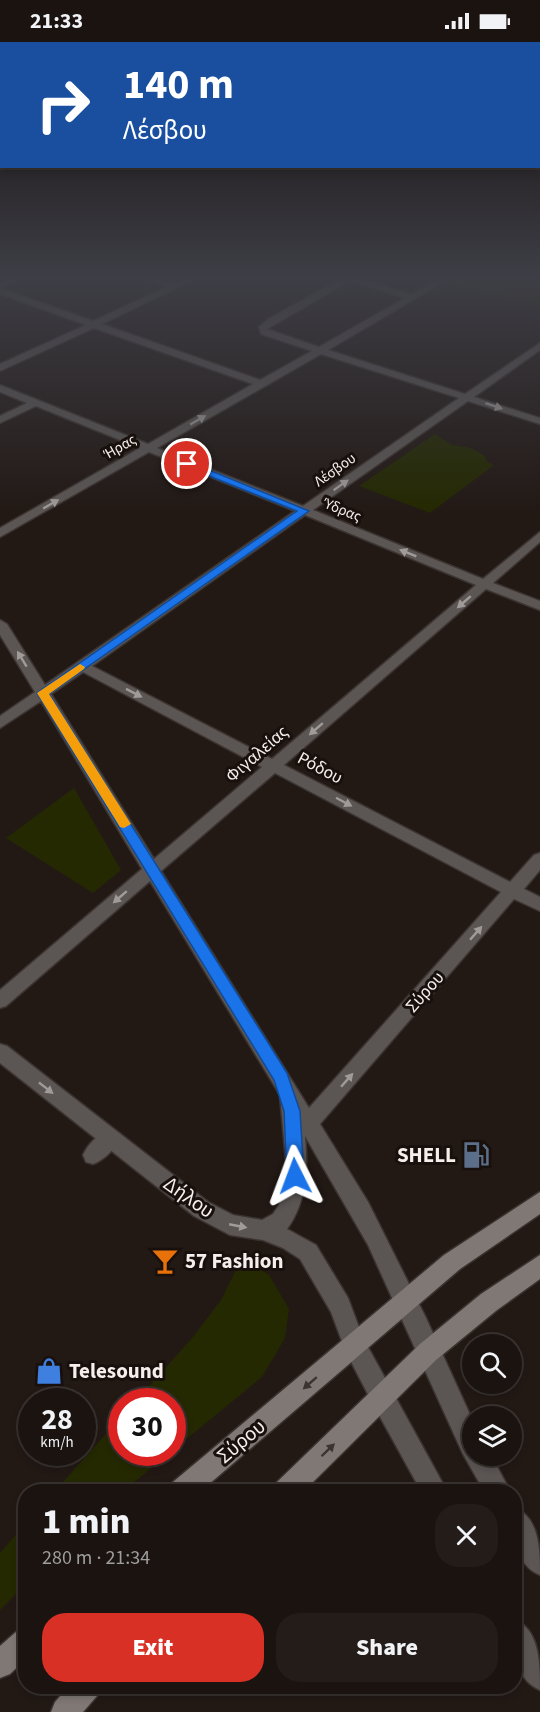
<!DOCTYPE html>
<html lang="en">
<head>
<meta charset="utf-8">
<style>
	:root { --surface:#1a1310; --page:#231c19; --text:#f1f3f6; --muted:#9f9e9f; --line:#383230; --accent:#d93025 }
	body { margin:0; font-family:"Source Sans 3",sans-serif; background:var(--page); color:var(--text); height:100vh; display:flex; flex-direction:column; font-size:22px; white-space:nowrap }
	* { box-sizing:border-box; margin:0 }
	p { font-size:20px; color:var(--muted) }
	.icon { flex:none; width:33px; height:33px; fill:none; stroke:currentColor; stroke-width:2; stroke-linecap:round; stroke-linejoin:round }
	.map { position:relative; flex:1; overflow:hidden }
	.drawer { position:absolute; left:18px; top:1442px; width:504px; height:210px; display:flex; flex-direction:column; background:var(--surface); border-radius:24px; box-shadow:0 3px 9px #0003,0 0 0 2px var(--line) }
	.drawer>* { flex:none }
	.guide { position:absolute; left:0px; top:0px; width:540px; height:126px; box-shadow:0 3px 9px #0003,0 0 0 2px var(--line); background:#1a4fa0; color:#fff; overflow:hidden }
	.buttons { position:absolute; left:462px; top:1292px; display:grid; gap:12px }
	.buttons a { display:grid; place-items:center; width:60px; height:60px; border-radius:50%; background:var(--surface); box-shadow:0 3px 9px #0003,0 0 0 2px var(--line); font-size:30px }
	.speed { position:absolute; left:18px; top:1346px; display:flex; gap:12px; font-size:30px; font-weight:700; text-align:center }
	.speed>* { display:grid; place-content:center; width:78px; height:78px; border-radius:50%; background:var(--surface); box-shadow:0 3px 9px #0003,0 0 0 2px var(--line); line-height:1 }
	.speed small { font-size:15px; font-weight:400 }
	.speed .limit { border:9px solid #d22; background:#fff; color:#111 }
	.pin { position:absolute; display:grid; place-items:center; width:51px; height:51px; color:#fff; margin:-26px; border:3px solid #fff; border-radius:50%; box-shadow:0 2px 6px #0007 }
	.me { position:absolute; width:66px; margin:-33px; rotate:357deg; stroke-linejoin:round; filter:drop-shadow(0 0 4px #0008) }
	.turn { display:flex; align-items:center; gap:21px; height:126px; padding:0 24px; font-size:27px }
	.turn .icon { width:78px; height:78px; stroke-width:2.5 }
	.turn b { display:block; font-size:42px; line-height:51px }
	.round { display:grid; place-items:center; flex:none; width:63px; height:63px; border-radius:24px; background:var(--page) }
	.head { display:flex; align-items:center; justify-content:space-between; height:102px; padding:0 24px }
	h1 { font-size:36px; font-weight:800; line-height:45px }
	.primary-button { display:flex; gap:12px; margin-top:auto; padding:12px 24px }
	.primary-button a { flex:1; height:69px; border-radius:24px; background:var(--accent); color:#fff; font-size:24px; font-weight:800; line-height:69px; text-align:center }
	.primary-button a+a { background:var(--page); color:var(--text) }
	.status { display:flex; justify-content:space-between; align-items:center; height:42px; padding:0 30px; background:var(--surface); direction:ltr }
	.status svg { height:16px; fill:currentColor }
	.map>svg:first-child { display:block }
	.green { fill:#242902 }
	.lines { fill:none; stroke-linecap:round; stroke-linejoin:round }
	.service-casing { stroke:#3b332f; stroke-width:3 }
	.minor-casing { stroke:#3b332f; stroke-width:3 }
	.secondary-casing { stroke:#3b332f; stroke-width:3 }
	.service { fill:#5b5654; fill-rule:evenodd }
	.minor { fill:#5b5654; fill-rule:evenodd }
	.secondary { fill:#7f7874; fill-rule:evenodd }
	.oneway { fill:#a09a98 }
	.oneway2 { fill:#3c3430 }
	.route { fill:#1a73e8; stroke:#114b97; stroke-width:1.5 }
	.slow { fill:#f59e0b }
	.labels { text-anchor:middle; dominant-baseline:central; stroke-width:6; stroke-linejoin:round; paint-order:stroke }
	.far-street-label { font-size:15px; fill:#f5eeeb; stroke:#18100c }
	.street-label { font-size:18px; fill:#f5eeeb; stroke:#18100c }
	.near-poi-label { font-size:21px; font-weight:bold; fill:#f5eeeb; stroke:#18100c; text-anchor:start }
	.near-street-label { font-size:21px; fill:#f5eeeb; stroke:#18100c }
</style>
</head>
<body>
<div class="status"><b>21:33</b><svg viewBox="0 0 49 12"><path d="M0 12V9h3v3zM5 12V6h3v6zM10 12V3h3v9zM15 12V0h3v12zM26 1h20v11H26zM47 4h2v5h-2z"/></svg></div>
<div class="map">
<svg width="540" height="1670" viewBox="0 0 540 1670">
	<rect width="100%" height="100%" fill="#221915"/>
	<g class="green">
		<polygon points="436,237 540,237 540,264 438,238"/>
		<polygon points="435,392 452,403 471,406 485,414 487,420 494,423 430,471 359,444"/>
		<polygon points="74,746 121,828 93,851 6,796"/>
		<polygon points="242,1216 269,1233 289,1267 285,1296 262,1335 173,1408 172,1359 136,1359 193,1295 221,1258"/>
		<polygon points="121,1375 122,1410 171,1410 123,1449 55,1449"/>
		<polygon points="25,1482 25,1543 0,1568 0,1511"/>
	</g>
	<g class="lines">
		<defs>
			<path id="service" d="M110,1087L117,1090L120,1096C115,1107 104,1118 93,1122L86,1120L83,1113C88,1102 99,1091 110,1087Z"/>
			<g id="minor">
				<path d="M9,237H20L0,246L93,279L166,245L144,237H157L173,242L184,237H195L102,282L260,338L312,309L261,292L259,285L268,277L341,237H361L412,252L439,237H449L328,308L465,352L540,301V308L474,355L540,376V382L468,359L313,468L483,537L540,490V500L493,541L540,559V568L486,547L284,723L510,840L534,813L540,811V828L524,847L540,855V869L514,857L320,1082L368,1160L426,1276L472,1377V1413H491L510,1449H484L463,1412L368,1203L305,1094C308,1126 307,1160 287,1187L316,1203L348,1256L363,1296L447,1449H421L374,1364L346,1310L331,1270L300,1217L283,1206L263,1198L230,1193L194,1174L0,1021V1002L7,1004L208,1160L233,1173L262,1178L273,1172L279,1163L286,1119L280,1053L150,839L6,964L0,966V948L142,827L41,659L0,686V674L35,650L0,593V578L7,582L45,643L295,469L149,410L0,495V486L140,406L36,364L0,381V374L27,361L0,350V343L148,402L253,342L94,286L0,329V322L86,283L0,252V241ZM350,239L405,256L319,305L267,287ZM321,312L459,356L303,464L157,406ZM305,473L476,543L272,717L92,624ZM83,630L262,725L154,817L51,652ZM275,731L501,850L309,1066L161,829Z"/>
				<path d="M514,1465C540,1476 540,1509 540,1533C513,1522 514,1489 514,1465Z"/>
				<path d="M514,1577C540,1588 540,1622 540,1648C512,1636 514,1602 514,1577Z"/>
			</g>
			<g id="secondary">
				<polygon points="540,1150 540,1172 460,1227 201,1449 170,1449 173,1440 444,1213"/>
				<polygon points="540,1213 540,1237 497,1268 436,1318 304,1449 274,1449 277,1440 420,1302 481,1252"/>
				<polygon points="26,1585 26,1617 10,1632 0,1636 0,1604 17,1589"/>
				<polygon points="69,1644 101,1644 97,1654 83,1670 51,1670 55,1660"/>
			</g>
		</defs>
		<use href="#service" class="service-casing"/>
		<use href="#minor" class="minor-casing"/>
		<use href="#secondary" class="secondary-casing"/>
		<use href="#service" class="service"/>
		<use href="#minor" class="minor"/>
		<use href="#secondary" class="secondary"/>
	</g>
	<defs><path id="oneway-solid" d="M-6-.8H1V-3.2L6.5 0L1 3.2V.8H-6Z" transform="scale(1.5)"/></defs>
	<g class="oneway">
		<use href="#oneway-solid" transform="translate(494 364) rotate(18)"/>
		<use href="#oneway-solid" transform="translate(198 378) rotate(-30)"/>
		<use href="#oneway-solid" transform="translate(341 443) rotate(-35)"/>
		<use href="#oneway-solid" transform="translate(51 462) rotate(-30)"/>
		<use href="#oneway-solid" transform="translate(408 511) rotate(-158)"/>
		<use href="#oneway-solid" transform="translate(464 560) rotate(139)"/>
		<use href="#oneway-solid" transform="translate(22 617) rotate(-121)"/>
		<use href="#oneway-solid" transform="translate(134 651) rotate(27)"/>
		<use href="#oneway-solid" transform="translate(316 687) rotate(139)"/>
		<use href="#oneway-solid" transform="translate(344 760) rotate(28)"/>
		<use href="#oneway-solid" transform="translate(120 855) rotate(139)"/>
		<use href="#oneway-solid" transform="translate(476 891) rotate(-49)"/>
		<use href="#oneway-solid" transform="translate(347 1038) rotate(-49)"/>
		<use href="#oneway-solid" transform="translate(46 1046) rotate(38)"/>
		<use href="#oneway-solid" transform="translate(238 1184) rotate(11)"/>
	</g>
	<g class="oneway2">
		<use href="#oneway-solid" transform="translate(310 1341) rotate(139)"/>
		<use href="#oneway-solid" transform="translate(328 1408) rotate(-44)"/>
	</g>
	<linearGradient id="sky" x2="0" y2="1"><stop stop-color="#130e0c"/><stop offset="0.5" stop-color="#3e3e46"/><stop offset="1" stop-color="#3e3e46" stop-opacity="0"/></linearGradient>
	<rect width="540" height="471" fill="url(#sky)"/>
	<polygon class="route" points="187,419 309,469 49,652 287,1031 300,1069 304,1134 301,1139 295,1142 289,1139 287,1134 284,1069 274,1038 37,651 297,469 184,424 182,422"/>
	<polygon class="slow" points="80,622 85,625 84,627 49,652 131,782 124,786 120,785 37,651"/>
	<defs>
		<symbol id="fuel-bare" viewBox="-9 -9 18 18"><path d="M-5.5-6h7V0h2V4h1.3V-2.5L3-4.5l.8-.8L6-3V5H2.5V1h-1V6h-7ZM-4.2-4.7v3.2H.2V-4.7Z" fill="#5c6f8a" stroke="#18100c" stroke-width="2.5" paint-order="stroke"/></symbol>
		<symbol id="bar-bare" viewBox="-9 -9 18 18"><path d="M-6-5H6L.8 .8V4.5H3.5V6h-7V4.5H-.8V.8Z" fill="#e8710a" stroke="#18100c" stroke-width="2.5" paint-order="stroke"/></symbol>
		<symbol id="shop-bare" viewBox="-9 -9 18 18"><path d="M-5-2.5h2.3a2.7 3.5 0 0 1 5.4 0H5L5.5 6h-11ZM-1.5-2.5h3a1.5 2.3 0 0 0-3 0Z" fill="#3f7fe0" stroke="#18100c" stroke-width="2.5" paint-order="stroke"/></symbol>
	</defs>
	<g fill-rule="evenodd">
		<use href="#fuel-bare" x="457" y="1094" width="38" height="38"/>
		<use href="#bar-bare" x="146" y="1200" width="38" height="38"/>
		<use href="#shop-bare" x="30" y="1310" width="38" height="38"/>
	</g>
	<g class="labels">
		<g class="far-street-label">
			<text transform="translate(120 405) rotate(-30)">Ήρας</text>
			<text transform="translate(335 428) rotate(-35)">Λέσβου</text>
			<text transform="translate(342 468) rotate(22)">Ύδρας</text>
		</g>
		<g class="street-label">
			<text transform="translate(257 712) rotate(-41)">Φιγαλείας</text>
			<text transform="translate(320 726) rotate(28)">Ρόδου</text>
			<text transform="translate(425 950) rotate(-49)">Σύρου</text>
		</g>
		<g class="near-poi-label">
			<text x="456" y="1113" text-anchor="end">SHELL</text>
			<text x="185" y="1219">57 Fashion</text>
			<text x="69" y="1329">Telesound</text>
		</g>
		<g class="near-street-label">
			<text transform="translate(189 1155) rotate(35)">Δήλου</text>
			<text transform="translate(241 1399) rotate(-40)">Σύρου</text>
		</g>
	</g>
</svg>
<div class="buttons">
<a><svg class="icon" aria-label="search" viewBox="0 0 24 24"><circle cx="10" cy="10" r="6"/><path d="M15 15l6 6"/></svg></a>
<a><svg class="icon" aria-label="layers" viewBox="0 0 24 24"><path d="M12 4l9 5-9 5-9-5zM3 14l9 5 9-5"/></svg></a>
</div>
<div class="speed"><div>28<small>km/h</small></div><div class="limit">30</div></div>
<div class="pin" style="left:187px;top:422px;background:#d93025"><svg class="icon" aria-label="arrive" viewBox="0 0 24 24"><path d="M6 21V4h12l-3 4 3 4H6"/></svg></div>
<svg class="me" style="left:295px;top:1134px" viewBox="-20 -20 40 40"><path d="M0-17L14 15 0 8-14 15z" fill="#1a73e8" stroke="#fff" stroke-width="4"/></svg>
<div class="guide">
<div class="turn"><svg class="icon" aria-label="right" viewBox="0 0 24 24"><path d="M7 20v-9h11M14 6l5 5-5 5"/></svg><div><b>140 m</b>Λέσβου</div></div>
</div>
<section class="drawer">
<div class="head"><div><h1>1 min</h1><p>280 m · 21:34</p></div><a class="round"><svg class="icon" aria-label="close" viewBox="0 0 24 24"><path d="M6 6l12 12M18 6L6 18"/></svg></a></div>
<div class="primary-button"><a>Exit</a><a>Share</a></div>
</section>
</div>
</body>
</html>
